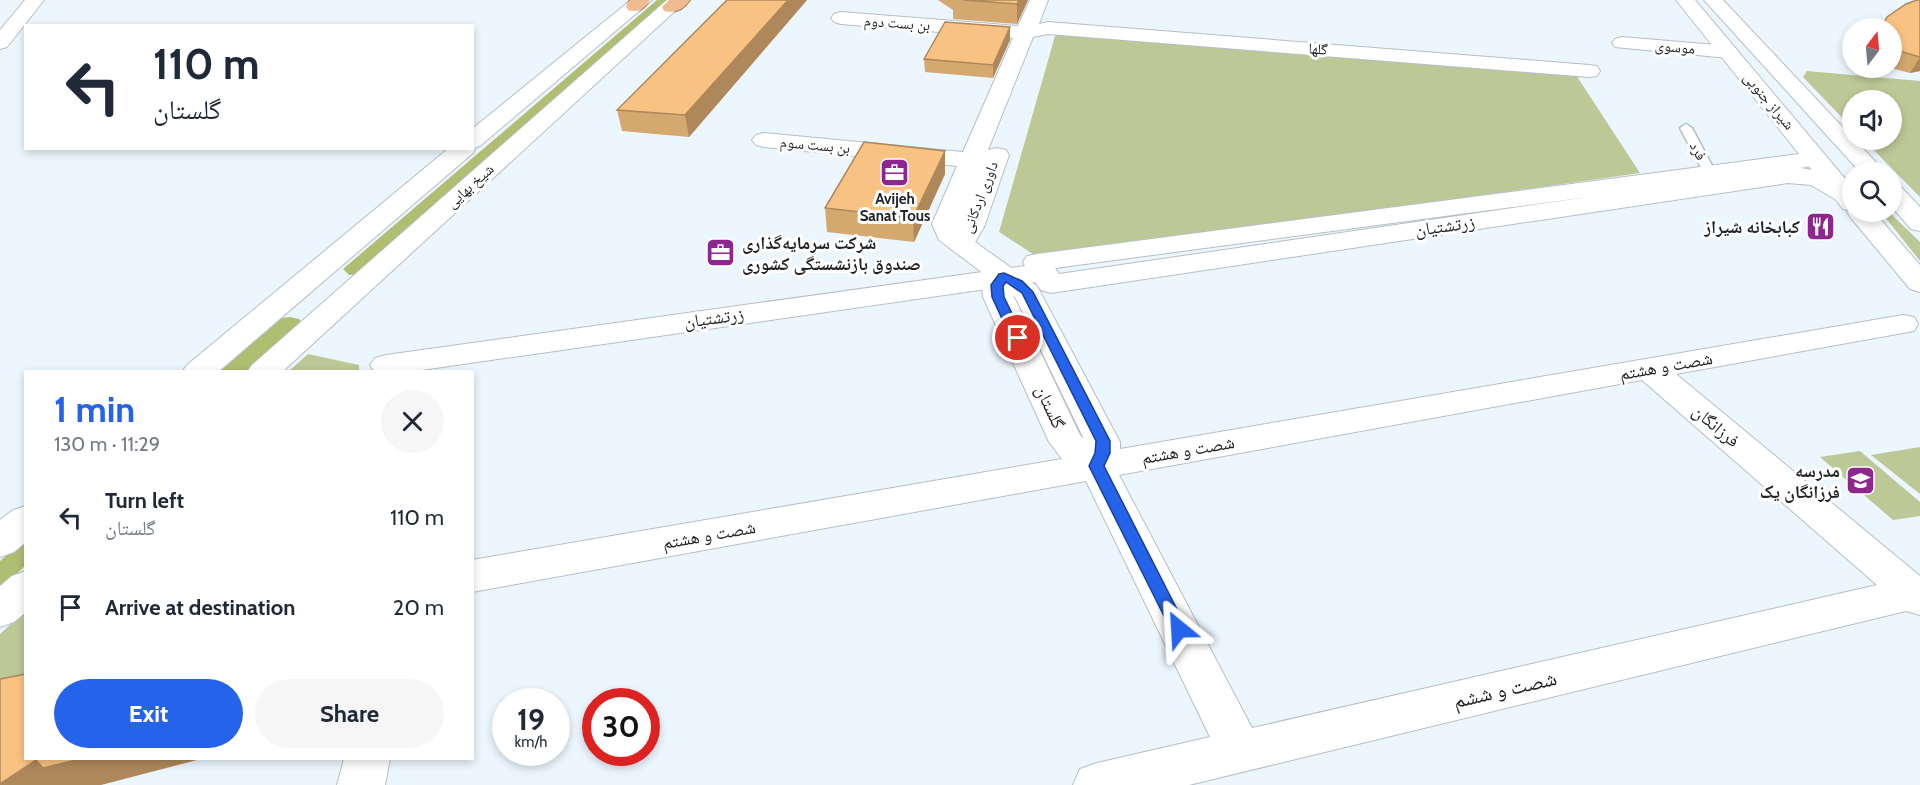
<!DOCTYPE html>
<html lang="en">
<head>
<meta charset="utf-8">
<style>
	:root { --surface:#fff; --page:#f6f6f7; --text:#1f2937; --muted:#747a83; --accent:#2563eb }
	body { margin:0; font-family:Cabin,"Noto Naskh Arabic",sans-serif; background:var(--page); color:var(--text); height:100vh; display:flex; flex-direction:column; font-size:22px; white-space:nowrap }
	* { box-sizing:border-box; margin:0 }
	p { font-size:20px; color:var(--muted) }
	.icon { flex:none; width:33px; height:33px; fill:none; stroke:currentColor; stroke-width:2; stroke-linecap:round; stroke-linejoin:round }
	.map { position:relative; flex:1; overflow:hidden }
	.drawer { position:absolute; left:24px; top:370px; width:450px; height:390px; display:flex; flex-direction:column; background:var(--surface); border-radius:0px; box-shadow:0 3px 9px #0003 }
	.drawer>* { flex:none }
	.top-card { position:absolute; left:24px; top:24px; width:450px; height:126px; border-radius:0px; box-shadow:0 3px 9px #0003; background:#fff; color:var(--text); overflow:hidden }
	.needle { width:39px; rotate:16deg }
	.buttons { position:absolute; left:1842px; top:18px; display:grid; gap:12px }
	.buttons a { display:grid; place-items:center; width:60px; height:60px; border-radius:50%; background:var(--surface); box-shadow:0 3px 9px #0003; font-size:30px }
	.speed { position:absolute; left:492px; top:688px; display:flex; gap:12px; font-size:30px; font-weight:700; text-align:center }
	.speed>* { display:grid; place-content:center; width:78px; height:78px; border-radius:50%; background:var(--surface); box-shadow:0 3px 9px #0003; line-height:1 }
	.speed small { font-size:15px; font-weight:400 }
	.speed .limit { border:9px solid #d22; background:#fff; color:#111 }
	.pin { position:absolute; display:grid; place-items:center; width:51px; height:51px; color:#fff; margin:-26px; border:3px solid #fff; border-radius:50%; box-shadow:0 2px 6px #0007 }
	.me { position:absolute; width:66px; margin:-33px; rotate:333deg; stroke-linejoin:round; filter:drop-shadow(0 0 4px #0008) }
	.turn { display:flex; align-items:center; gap:21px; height:126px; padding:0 30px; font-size:27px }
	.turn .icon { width:78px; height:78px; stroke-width:2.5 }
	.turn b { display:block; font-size:42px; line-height:51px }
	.round { display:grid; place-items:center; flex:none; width:63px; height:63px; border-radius:32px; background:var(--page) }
	.head { display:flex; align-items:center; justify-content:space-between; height:102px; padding:0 30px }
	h1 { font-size:36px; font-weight:800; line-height:45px; color:var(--accent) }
	.cta { display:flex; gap:12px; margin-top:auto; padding:12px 30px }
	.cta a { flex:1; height:69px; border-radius:36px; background:var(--accent); color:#fff; font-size:24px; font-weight:800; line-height:69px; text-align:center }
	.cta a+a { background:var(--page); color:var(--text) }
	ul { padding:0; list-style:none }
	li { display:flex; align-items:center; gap:18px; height:90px; padding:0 30px }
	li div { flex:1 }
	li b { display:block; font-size:22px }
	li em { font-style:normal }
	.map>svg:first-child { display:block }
	.green { fill:#bdc897 }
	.forest { fill:#afbe71 }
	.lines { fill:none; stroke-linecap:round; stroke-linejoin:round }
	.service-casing { stroke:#b5bfc6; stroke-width:3 }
	.minor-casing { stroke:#b5bfc6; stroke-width:2 }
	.tertiary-casing { stroke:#b5bfc6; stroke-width:2 }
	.secondary-casing { stroke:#b5bfc6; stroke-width:2 }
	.trunk-casing { stroke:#a47b59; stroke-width:2 }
	.service { fill:#fff; fill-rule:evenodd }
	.minor { fill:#fff; fill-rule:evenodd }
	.tertiary { fill:#fff; fill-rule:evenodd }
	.secondary { fill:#fff; fill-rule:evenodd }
	.trunk { fill:#efbb90; fill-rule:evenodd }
	.wall { fill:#d5a870 }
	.shaded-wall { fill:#ae885b }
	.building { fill:#f8c382; stroke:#ae885b; stroke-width:1.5 }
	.route { fill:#2563eb; stroke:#184099; stroke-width:1.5 }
	.labels { text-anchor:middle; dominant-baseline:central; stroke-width:6; stroke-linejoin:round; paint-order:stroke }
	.far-street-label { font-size:15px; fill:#202426; stroke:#fff }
	.far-poi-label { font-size:15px; font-weight:bold; fill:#202426; stroke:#fff }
	.street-label { font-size:18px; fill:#202426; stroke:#fff }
	.poi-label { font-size:18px; font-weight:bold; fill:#202426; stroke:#fff; text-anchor:end }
	.near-street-label { font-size:21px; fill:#202426; stroke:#fff }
</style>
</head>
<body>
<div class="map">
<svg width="1920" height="785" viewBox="0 0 1920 785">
	<rect width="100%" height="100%" fill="#ebf6fe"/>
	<g class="green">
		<polygon points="1066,33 1576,75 1640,173 1039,258 999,232 1055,36"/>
		<polygon points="1807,71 1920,81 1920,197 1864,140 1892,140 1892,100 1852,100 1852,128 1803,77"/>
		<polygon points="1881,212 1889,212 1920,242 1920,261"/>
		<polygon points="308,354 359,365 359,372 288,372"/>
		<polygon points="1920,447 1920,494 1871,455"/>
		<polygon points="1860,451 1920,502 1920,516 1893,520 1820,457"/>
		<polygon points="25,611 25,674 0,696 0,634"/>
	</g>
	<g class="forest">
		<polygon points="657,0 667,0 362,274 349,275 343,269"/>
		<polygon points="290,317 299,319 302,323 246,372 219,372 282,318"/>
		<polygon points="25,539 25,566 0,589 0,561"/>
	</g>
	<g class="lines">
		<defs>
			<polygon id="service" points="1686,124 1692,128 1716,173 1714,176 1710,177 1704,173 1680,128"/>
			<g id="minor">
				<path d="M1030,0H1048L1039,24L1048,22L1589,65L1597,66L1600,71L1597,76L1589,77L1048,34L1033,37L988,150L997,148L1006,150L1009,155L984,227L975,242L1037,286L1120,442V449L1903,315L1914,317L1918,324L1914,331L1676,374L1920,576V615L1906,611L1189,785H1073L1080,769L1097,763L1210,737L1086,481L472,592V560L1062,459L1049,442L983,297L982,285L988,277L939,240L932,224L957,166L764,147L756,145L752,140L756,135L764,133L963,152L1013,38L841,24L834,22L831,18L834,14L841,12L1018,26ZM1013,295L1015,297L1084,439L1080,435ZM1642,380L1877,585L1252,728L1119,475Z"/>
				<polygon points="1622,37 1728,46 1735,48 1738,52 1735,56 1728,58 1615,47 1612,43 1615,39"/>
				<polygon points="344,759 390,759 385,785 337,785"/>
			</g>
			<path id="tertiary" d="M1815,152L1824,154L1827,159L1824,164L1800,168C1819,170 1837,176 1852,188V202L1838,201L1811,185L1788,183L1051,293L1041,290L1035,282L408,372H375L370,365L375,358L386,355L1025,266L1023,262L1027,256L1037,254ZM1588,197L1059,274L1055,268Z"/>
			<g id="secondary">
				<polygon points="25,0 44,0 7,47 0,49 0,30"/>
				<polygon points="631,0 652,0 480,146 476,147 473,153 218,372 182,372 187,365 449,148 472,148 472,129"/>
				<polygon points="667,0 687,0 282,372 247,372 252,365"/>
				<polygon points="1676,0 1695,0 1852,187 1852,212 1874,212 1920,265 1920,292 1910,289 1851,218 1847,212 1848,210 1843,209"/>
				<polygon points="1704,0 1723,0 1885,172 1860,172"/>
				<polygon points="1892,184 1901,187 1920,207 1920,231 1911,229 1892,207"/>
				<polygon points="26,506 26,542 14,552 0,557 0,520 13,510"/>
				<polygon points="26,571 26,612 14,622 0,627 0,586 12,576"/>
			</g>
			<g id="trunk">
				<path d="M630,0H650C644,9 639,13 628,10L626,6Z"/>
				<path d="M669,0H690C684,9 675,14 664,11L662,7Z"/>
			</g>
		</defs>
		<use href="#service" class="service-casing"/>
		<use href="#minor" class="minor-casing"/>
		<use href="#tertiary" class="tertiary-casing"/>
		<use href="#secondary" class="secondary-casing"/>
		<use href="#trunk" class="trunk-casing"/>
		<use href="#service" class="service"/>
		<use href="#minor" class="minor"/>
		<use href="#tertiary" class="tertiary"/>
		<use href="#secondary" class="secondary"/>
		<use href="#trunk" class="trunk"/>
	</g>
	<g class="wall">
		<polygon points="727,0 807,0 689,137 622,131 617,110"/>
		<polygon points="938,0 1028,0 1017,24 953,19 953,10"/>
		<polygon points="1920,0 1920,71 1910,73 1890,68 1892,68 1892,28 1880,28 1887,17"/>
		<polygon points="1010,27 1010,40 993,78 925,72 924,59"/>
		<polygon points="945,151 945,174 914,242 827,232 825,208"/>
	</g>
	<g class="shaded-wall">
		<polygon points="788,0 807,0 689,137 685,115"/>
		<polygon points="1019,0 1028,0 1017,24 1017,4"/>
		<polygon points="1010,27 1010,40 993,78 993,65"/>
		<polygon points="1920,57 1920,71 1910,73"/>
		<polygon points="945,151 945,174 914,242 913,218"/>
		<polygon points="80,759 201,759 101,785 0,785 0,784 36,760"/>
	</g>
	<g class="building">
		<polygon points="727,0 788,0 685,115 617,110"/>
		<polygon points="963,0 1019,0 1017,4"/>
		<polygon points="1917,0 1920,0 1920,57 1899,51 1892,43 1892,28 1885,28 1883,25 1887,17 1906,4"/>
		<polygon points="945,22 1010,27 993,65 924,59"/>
		<polygon points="864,142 945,151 913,218 825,208"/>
		<polygon points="26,674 26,759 80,759 43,768 36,760 0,784 0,679"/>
	</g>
	<polygon class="route" points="1004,273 1022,281 1033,292 1110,441 1110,453 1104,466 1187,629 1185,634 1179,636 1173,634 1089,466 1095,453 1096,441 1022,293 1006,282 1003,286 1004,297 1024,338 1018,342 1011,338 992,297 991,285 999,274"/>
	<defs>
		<symbol id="office-square" viewBox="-11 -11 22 22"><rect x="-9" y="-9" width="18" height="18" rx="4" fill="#8d278d" stroke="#fff"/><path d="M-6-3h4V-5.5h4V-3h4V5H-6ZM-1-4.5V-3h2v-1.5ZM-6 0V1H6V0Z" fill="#fff"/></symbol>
		<symbol id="restaurant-square" viewBox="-11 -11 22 22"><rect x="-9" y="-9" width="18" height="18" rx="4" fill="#8d278d" stroke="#fff"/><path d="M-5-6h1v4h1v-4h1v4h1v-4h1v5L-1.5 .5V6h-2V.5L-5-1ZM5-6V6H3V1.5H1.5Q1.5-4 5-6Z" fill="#fff"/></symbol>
		<symbol id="school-square" viewBox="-11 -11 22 22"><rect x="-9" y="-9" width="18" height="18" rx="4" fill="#8d278d" stroke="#fff"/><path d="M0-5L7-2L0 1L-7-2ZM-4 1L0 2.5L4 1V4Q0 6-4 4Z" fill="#fff"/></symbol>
	</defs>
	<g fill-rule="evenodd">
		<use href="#office-square" x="878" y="156" width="33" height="33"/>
		<use href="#restaurant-square" x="1804" y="210" width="33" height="33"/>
		<use href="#office-square" x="704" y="236" width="33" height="33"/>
		<use href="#school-square" x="1844" y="464" width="33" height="33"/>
	</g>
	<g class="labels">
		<g class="far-street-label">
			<text transform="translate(897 23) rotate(4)">بن بست دوم</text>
			<text transform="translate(1675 47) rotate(5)">موسوی</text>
			<text transform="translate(1318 49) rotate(5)">گلها</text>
			<text transform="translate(1769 101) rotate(50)">شیراز جنوبی</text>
			<text transform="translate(815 145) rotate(5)">بن بست سوم</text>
			<text transform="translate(1698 151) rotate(61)">فرد</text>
			<text transform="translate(470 186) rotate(-42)">شیخ بهایی</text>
			<text transform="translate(980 197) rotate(-69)">داوری اردکانی</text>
		</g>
		<g class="far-poi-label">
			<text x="895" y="199">Avijeh<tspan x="895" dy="17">Sanat Tous</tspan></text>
		</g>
		<g class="street-label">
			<text transform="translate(1445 226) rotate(-8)">زرتشتیان</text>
			<text transform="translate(714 318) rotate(-8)">زرتشتیان</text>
			<text transform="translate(1666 366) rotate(-10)">شصت و هشتم</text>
			<text transform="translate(1050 407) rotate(65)">گلستان</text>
			<text transform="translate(1716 426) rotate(40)">فرزانگان</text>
			<text transform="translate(1188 450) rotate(-10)">شصت و هشتم</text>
			<text transform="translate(709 535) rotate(-10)">شصت و هشتم</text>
		</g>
		<g class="poi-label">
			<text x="1800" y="227">کبابخانه شیراز</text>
			<text x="742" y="243" text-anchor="start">شرکت سرمایه‌گذاری<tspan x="742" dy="21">صندوق بازنشستگی کشوری</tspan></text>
			<text x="1840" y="471">مدرسه<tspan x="1840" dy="21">فرزانگان یک</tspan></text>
		</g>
		<g class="near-street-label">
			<text transform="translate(1505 689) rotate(-13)">شصت و ششم</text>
		</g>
	</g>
</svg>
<div class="buttons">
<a><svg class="needle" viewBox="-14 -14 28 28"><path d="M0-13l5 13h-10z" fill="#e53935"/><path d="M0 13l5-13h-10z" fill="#747a83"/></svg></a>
<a><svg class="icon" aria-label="sound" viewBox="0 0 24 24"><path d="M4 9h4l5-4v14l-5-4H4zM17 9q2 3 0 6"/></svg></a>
<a><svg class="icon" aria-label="search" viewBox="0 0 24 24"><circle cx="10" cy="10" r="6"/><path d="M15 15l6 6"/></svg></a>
</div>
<div class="speed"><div>19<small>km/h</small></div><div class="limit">30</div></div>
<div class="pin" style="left:1018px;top:338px;background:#d93025"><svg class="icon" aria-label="arrive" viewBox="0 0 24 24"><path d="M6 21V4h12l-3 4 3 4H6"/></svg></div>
<svg class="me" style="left:1179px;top:629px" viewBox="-20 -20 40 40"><path d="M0-17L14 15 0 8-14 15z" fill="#2563eb" stroke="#fff" stroke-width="4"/></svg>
<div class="top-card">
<div class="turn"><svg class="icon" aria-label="left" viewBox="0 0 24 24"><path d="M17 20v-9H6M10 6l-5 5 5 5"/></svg><div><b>110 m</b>گلستان</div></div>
</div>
<section class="drawer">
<div class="head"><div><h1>1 min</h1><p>130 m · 11:29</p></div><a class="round"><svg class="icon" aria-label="close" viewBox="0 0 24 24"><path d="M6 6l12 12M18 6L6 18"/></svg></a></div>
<ul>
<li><svg class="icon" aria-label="left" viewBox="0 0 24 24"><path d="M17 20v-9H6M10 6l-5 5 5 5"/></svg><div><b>Turn left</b><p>گلستان</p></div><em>110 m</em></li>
<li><svg class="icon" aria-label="arrive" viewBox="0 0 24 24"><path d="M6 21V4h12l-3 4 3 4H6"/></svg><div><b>Arrive at destination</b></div><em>20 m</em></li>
</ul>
<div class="cta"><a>Exit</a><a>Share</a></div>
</section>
</div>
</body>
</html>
